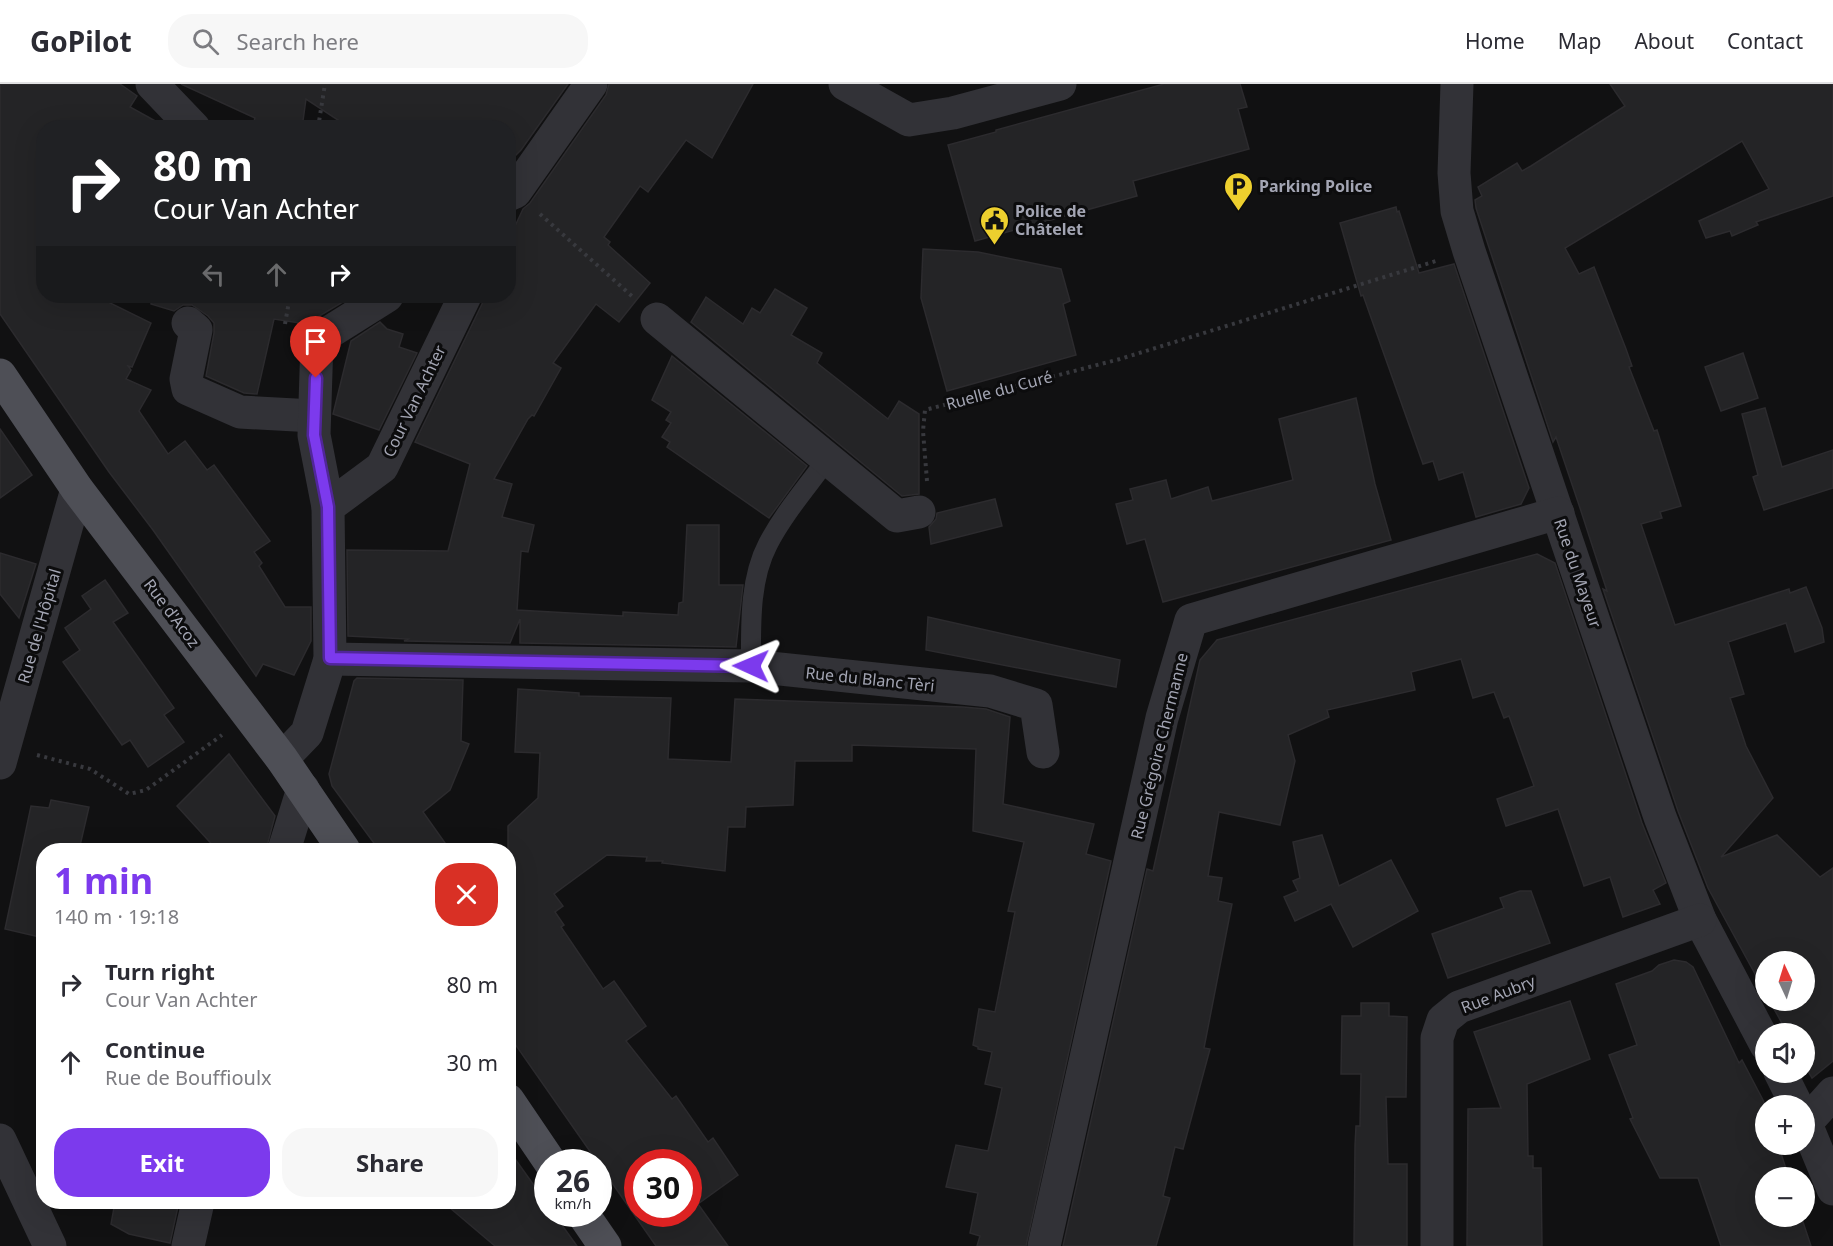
<!DOCTYPE html>
<html lang="en">
<head>
<meta charset="utf-8">
<style>
	:root { --surface:#fff; --page:#f7f7f7; --text:#2b2b33; --muted:#7c7c81; --line:#e1e1e2; --accent:#7c3aed }
	body { margin:0; font-family:"Noto Sans",sans-serif; background:var(--page); color:var(--text); height:100vh; display:flex; flex-direction:column; font-size:22px; white-space:nowrap }
	* { box-sizing:border-box; margin:0 }
	p { font-size:20px; color:var(--muted) }
	.icon { flex:none; width:33px; height:33px; fill:none; stroke:currentColor; stroke-width:2; stroke-linecap:round; stroke-linejoin:round }
	.map { position:relative; flex:1; overflow:hidden }
	.panel { position:absolute; left:36px; top:759px; width:480px; height:366px; display:flex; flex-direction:column; background:var(--surface); border-radius:24px; box-shadow:0 6px 24px #0002 }
	.panel>* { flex:none }
	.hud { position:absolute; left:36px; top:36px; width:480px; height:183px; border-radius:24px; box-shadow:0 6px 24px #0002; background:#202124; color:#fff; overflow:hidden }
	.needle { width:39px; rotate:356deg }
	.buttons { position:absolute; left:1755px; top:867px; display:grid; gap:12px }
	.buttons a { display:grid; place-items:center; width:60px; height:60px; border-radius:50%; background:var(--surface); box-shadow:0 6px 24px #0002; font-size:30px }
	.speed { position:absolute; left:534px; top:1065px; display:flex; gap:12px; font-size:30px; font-weight:700; text-align:center }
	.speed>* { display:grid; place-content:center; width:78px; height:78px; border-radius:50%; background:var(--surface); box-shadow:0 6px 24px #0002; line-height:1 }
	.speed small { font-size:15px; font-weight:400 }
	.speed .limit { border:9px solid #d22; background:#fff; color:#111 }
	.pin { position:absolute; display:grid; place-items:center; width:51px; height:51px; color:#fff; margin:-62px -26px; border-radius:50% 50% 50% 0; rotate:-45deg; box-shadow:0 0 6px #0007 }
	.pin .icon { rotate:45deg }
	.me { position:absolute; width:66px; margin:-33px; rotate:271deg; stroke-linejoin:round; filter:drop-shadow(0 0 4px #0008) }
	.turn { display:flex; align-items:center; gap:21px; height:126px; padding:0 18px; font-size:27px }
	.turn .icon { width:78px; height:78px; stroke-width:2.5 }
	.turn b { display:block; font-size:42px; line-height:51px }
	.lanes { display:flex; align-items:center; height:57px; padding:0 18px; background:#0003; justify-content:center; gap:30px; direction:ltr }
	.lanes .off { opacity:.35 }
	.round { display:grid; place-items:center; flex:none; width:63px; height:63px; border-radius:24px; background:var(--page) }
	.headline { display:flex; align-items:center; justify-content:space-between; height:102px; padding:0 18px }
	h1 { font-size:36px; font-weight:700; line-height:45px; color:var(--accent) }
	.button { display:flex; gap:12px; margin-top:auto; padding:12px 18px }
	.button a { flex:1; height:69px; border-radius:24px; background:var(--accent); color:#fff; font-size:24px; font-weight:700; line-height:69px; text-align:center }
	.button a+a { background:var(--page); color:var(--text) }
	ul { padding:0; list-style:none }
	li { display:flex; align-items:center; gap:18px; height:78px; padding:0 18px }
	li div { flex:1 }
	li b { display:block; font-size:22px }
	li em { font-style:normal }
	header { display:flex; align-items:center; gap:36px; box-sizing:border-box; height:84px; padding:0 30px; background:var(--surface); border-bottom:2px solid var(--line) }
	header strong { font-size:28px }
	nav { display:flex; gap:33px; margin-inline-start:auto; font-size:21px }
	.search { width:420px; height:54px; background:var(--page); display:flex; align-items:center; gap:15px; box-sizing:border-box; padding:0 21px; border-radius:24px; color:var(--muted); font-size:22px }
	.map>svg:first-child { display:block }
	.building { fill:#242426; stroke:#2c2b2e; stroke-width:1.5; fill-rule:evenodd }
	.lines { fill:none; stroke-linecap:round; stroke-linejoin:round }
	.path { stroke:#38393e; stroke-width:4; stroke-dasharray:3 4.5; stroke-linecap:butt }
	.service { stroke:#323237; stroke-width:20 }
	.minor { stroke:#323237; stroke-width:33 }
	.primary { stroke:#4e4f56; stroke-width:33 }
	.route-casing { stroke:#51269a; stroke-width:15 }
	.route { stroke:#7c3aed; stroke-width:10 }
	.labels { text-anchor:middle; dominant-baseline:central; stroke-width:6; stroke-linejoin:round; paint-order:stroke }
	.poi-label { font-size:16px; font-weight:bold; fill:#a3a5b3; stroke:#0c0c0d; text-anchor:start }
	.street-label { font-size:16px; fill:#a3a5b3; stroke:#0c0c0d }
</style>
</head>
<body>
<header>
<strong>GoPilot</strong>
<div class="search"><svg class="icon" aria-label="search" viewBox="0 0 24 24"><circle cx="10" cy="10" r="6"/><path d="M15 15l6 6"/></svg>Search here</div>
<nav><a>Home</a><a>Map</a><a>About</a><a>Contact</a></nav>
</header>
<div class="map">
<svg width="1833" height="1162" viewBox="0 0 1833 1162">
	<rect width="100%" height="100%" fill="#111112"/>
	<g class="building">
		<polygon points="0,0 120,0 137,12 130,23 168,44 44,44 44,212 96,212 151,239 132,283 128,282 131,286 126,295 151,306 139,327 168,370 185,357 207,386 214,381 270,457 254,468 262,479 259,482 285,523 311,523 311,557 294,591 263,580 256,592 153,446 109,388 0,230"/>
		<polygon points="181,0 568,0 521,66 508,79 508,44 350,44 306,15 302,44 252,44 255,34"/>
		<polygon points="609,0 753,0 712,74 686,56 648,108 640,102 604,153 610,158 608,161 650,199 619,238 596,220 553,279 561,284 534,332 532,331 528,335 494,395 512,400 502,433 534,441 528,468 521,467 517,526 623,532 623,528 678,531 679,519 683,518 687,441 719,441 719,501 743,501 736,563 520,559 520,535 510,559 404,557 408,555 348,552 347,466 448,467 470,380 415,358 482,220 484,212 508,212 508,157 523,125 530,119 606,11"/>
		<polygon points="1164,0 1240,0 1247,23 1238,25 1249,65 1133,97 1137,112 975,157 948,61 996,48 996,46"/>
		<polygon points="1610,0 1833,0 1833,112 1756,138 1758,141 1732,152 1730,147 1706,154 1699,137 1769,105 1742,57 1565,164 1579,190 1594,183 1626,265 1632,282 1629,283 1654,347 1657,346 1681,422 1660,428 1662,434 1641,440 1675,541 1789,505 1790,509 1806,503 1822,544 1824,558 1795,568 1786,539 1728,558 1744,610 1730,614 1746,662 1773,714 1721,773 1777,751 1820,793 1833,784 1833,977 1812,994 1804,980 1804,950 1788,950 1769,916 1804,916 1804,878 1766,878 1766,910 1708,804 1678,727 1603,505 1607,507 1580,424 1556,353 1553,358 1476,124 1475,116 1482,112 1478,103 1517,79 1522,87 1531,82 1625,22"/>
		<polygon points="1396,123 1397,128 1399,127 1419,189 1454,180 1529,404 1521,420 1476,433 1463,388 1439,396 1433,377 1423,380 1363,211 1361,212 1340,139"/>
		<polygon points="923,165 978,168 1061,185 1070,217 1063,220 1076,271 947,307 921,214"/>
		<polygon points="775,205 807,224 791,251 822,269 817,279 888,335 899,317 919,330 919,410 902,412 691,238 706,213 743,240 752,224 760,229"/>
		<polygon points="152,212 353,212 306,240 274,235 257,310 244,309 206,292 214,249 214,239 208,232 192,221 183,221 174,227 151,220"/>
		<polygon points="380,238 387,245 403,250 399,263 417,269 379,346 333,330 351,257"/>
		<polygon points="1743,269 1758,314 1721,327 1705,283"/>
		<polygon points="672,272 807,382 769,434 667,363 670,358 662,353 671,339 666,336 671,328 652,316"/>
		<polygon points="1356,314 1375,400 1391,456 1163,518 1145,455 1127,460 1116,420 1133,416 1130,405 1166,396 1171,415 1208,403 1212,417 1293,396 1279,335"/>
		<polygon points="1765,324 1782,383 1833,366 1833,404 1764,426 1753,393 1758,391 1742,330"/>
		<polygon points="0,345 32,391 0,414"/>
		<polygon points="995,415 1002,442 931,460 929,443 936,435 937,429"/>
		<polygon points="0,469 36,480 19,534 0,510"/>
		<polygon points="1537,470 1555,479 1642,739 1666,799 1653,806 1660,820 1623,833 1610,793 1584,802 1558,725 1506,742 1497,715 1534,702 1509,632 1504,634 1494,608 1473,614 1461,575 1411,588 1415,606 1327,626 1329,633 1288,651 1295,677 1280,741 1219,728 1208,792 1222,794 1218,817 1232,820 1204,964 1210,965 1183,1065 1175,1063 1163,1112 1170,1114 1156,1162 1063,1162 1147,785 1153,787 1200,576 1217,556"/>
		<polygon points="105,496 128,529 113,538 174,624 164,631 184,658 148,683 130,656 122,661 63,578 80,566 65,544 91,525 82,512"/>
		<polygon points="928,533 1120,576 1116,603 926,566"/>
		<polygon points="357,594 463,596 461,657 469,660 450,706 423,728 450,766 379,766 332,702 329,690 354,597"/>
		<path d="M518,605L579,609V612L671,614L668,675L731,678L735,615L963,623L986,625L1010,633L1003,720L1094,740L1086,770L1111,777L1026,1162H977L980,1152L970,1149L978,1109L946,1103L956,1061L988,1067L996,1032L1002,1004L985,1000L992,968L978,965V963L973,961L979,925L995,928L1015,828L1008,827L1024,758L973,747L976,665L852,661V677H795L793,721L746,723L745,743H728L725,787L662,779L663,777H646L647,773L607,771L554,810L563,822L555,828L564,841L561,843L603,905L614,897L646,942L626,957L672,1015L676,1012L708,1058L713,1054L738,1091L698,1120L728,1162H656L508,950V742L538,714L540,669L515,668ZM638,1078H688V1130H638Z"/>
		<polygon points="229,670 275,732 266,766 217,766 177,722"/>
		<polygon points="51,716 89,723 79,766 44,766 44,854 5,845 31,722 49,724"/>
		<polygon points="1322,751 1339,802 1391,776 1418,827 1353,863 1331,820 1295,837 1284,813 1298,807 1293,797 1300,794 1293,758"/>
		<polygon points="1520,807 1531,807 1550,859 1448,894 1432,850 1504,824 1500,814"/>
		<polygon points="1674,876 1686,878 1693,883 1739,979 1742,976 1763,1016 1766,1023 1766,1060 1778,1060 1789,1094 1766,1094 1766,1132 1801,1132 1811,1162 1721,1162 1698,1094 1660,1094 1630,1035 1633,1034 1609,971 1637,961 1616,900 1652,887 1659,881"/>
		<polygon points="1570,917 1590,975 1527,1000 1528,1072 1533,1072 1533,1084 1541,1084 1542,1162 1467,1162 1468,1025 1501,1024 1474,948"/>
		<polygon points="1361,919 1389,919 1389,932 1407,933 1406,1013 1386,1013 1388,1080 1407,1080 1407,1162 1354,1162 1355,1062 1356,1042 1360,1042 1361,990 1341,990 1342,932 1361,932"/>
		<polygon points="508,1065 548,1121 548,1130 554,1130 577,1162 495,1162 443,1118 508,1118"/>
		<polygon points="115,1118 179,1118 170,1159 129,1150 111,1140"/>
	</g>
	<g class="lines">
		<g class="path">
			<polyline points="318,44 325,0"/>
			<polyline points="540,130 633,213"/>
			<polyline points="285,240 290,212"/>
			<polyline points="927,397 923,347 925,326 1120,275 1436,177"/>
			<polyline points="37,671 90,685 129,710 146,706 222,651"/>
		</g>
		<path class="service" d="M751,582C751,543 749,496 768,460C784,429 808,402 828,374"/>
		<g class="minor">
			<polyline points="152,0 194,44"/>
			<polyline points="845,0 909,36 953,29 1060,0"/>
			<polyline points="1457,0 1454,89 1457,127 1469,167 1660,733 1700,836 1766,961"/>
			<polyline points="508,111 515,108 591,0"/>
			<polyline points="657,235 897,432 919,428"/>
			<polyline points="188,239 196,246 186,295 188,305 240,328 314,332"/>
			<polyline points="328,423 314,351 317,256 387,212"/>
			<polyline points="330,575 751,582 990,607 1036,621 1043,668"/>
			<polyline points="282,675 307,649 330,575 328,423 382,383 465,212"/>
			<polyline points="0,679 77,405"/>
			<polyline points="284,766 303,705"/>
			<polyline points="1780,988 1797,1022"/>
			<polyline points="1804,1035 1833,1105"/>
			<polyline points="1806,1039 1833,1009"/>
			<polyline points="0,1056 50,1162"/>
			<polyline points="188,1162 198,1118"/>
			<polyline points="1044,1162 1162,634 1191,536 1558,429"/>
			<polyline points="1437,1162 1437,954 1443,936 1459,923 1700,836"/>
		</g>
		<g class="primary">
			<polyline points="0,291 77,405 282,675 344,766"/>
			<polyline points="508,1016 550,1078"/>
			<polyline points="583,1130 605,1162"/>
		</g>
	</g>
	<g class="lines">
		<defs>
			<polyline id="route" points="316,294 314,351 328,423 330,574 751,582"/>
		</defs>
		<use href="#route" class="route-casing"/>
		<use href="#route" class="route"/>
	</g>
	<defs>
		<symbol id="parking-pin" viewBox="-11 -11 22 30"><path d="M0 17L-7.5 6A9.5 9.5 0 1 1 7.5 6Z" fill="#edcf2e" stroke="#0c0c0d"/><path d="M-3.5-5.5H1a3.5 3.5 0 0 1 0 7H-1V5.5H-3.5ZM-1-3.4V-.6H.8a1.4 1.4 0 0 0 0-2.8Z" fill="#111"/></symbol>
		<symbol id="civic-pin" viewBox="-11 -11 22 30"><path d="M0 17L-7.5 6A9.5 9.5 0 1 1 7.5 6Z" fill="#edcf2e" stroke="#0c0c0d"/><path d="M-.6-6.5H3V-4.5H.6V-3L4-1V1h2V6H-6V1h2V-1L-.6-3ZM-1.2 2.5V6h2.4V2.5Z" fill="#111"/></symbol>
	</defs>
	<g fill-rule="evenodd">
		<use href="#parking-pin" x="1222" y="86" width="33" height="45"/>
		<use href="#civic-pin" x="978" y="120" width="33" height="45"/>
	</g>
	<g class="labels">
		<g class="poi-label">
			<text x="1259" y="102">Parking Police</text>
			<text x="1015" y="127">Police de<tspan x="1015" dy="18">Châtelet</tspan></text>
		</g>
		<g class="street-label">
			<text transform="translate(999 306) rotate(-15)">Ruelle du Curé</text>
			<text transform="translate(414 317) rotate(-64)">Cour Van Achter</text>
			<text transform="translate(1578 489) rotate(71)">Rue du Mayeur</text>
			<text transform="translate(172 529) rotate(53)">Rue d'Acoz</text>
			<text transform="translate(39 542) rotate(-74)">Rue de l'Hôpital</text>
			<text transform="translate(870 595) rotate(6)">Rue du Blanc Tèri</text>
			<text transform="translate(1159 662) rotate(-76)">Rue Grégoire Chermanne</text>
			<text transform="translate(1498 910) rotate(-21)">Rue Aubry</text>
		</g>
	</g>
</svg>
<div class="buttons">
<a><svg class="needle" viewBox="-14 -14 28 28"><path d="M0-13l5 13h-10z" fill="#e53935"/><path d="M0 13l5-13h-10z" fill="#7c7c81"/></svg></a>
<a><svg class="icon" aria-label="sound" viewBox="0 0 24 24"><path d="M4 9h4l5-4v14l-5-4H4zM17 9q2 3 0 6"/></svg></a>
<a>+</a>
<a>−</a>
</div>
<div class="speed"><div>26<small>km/h</small></div><div class="limit">30</div></div>
<div class="pin" style="left:316px;top:294px;background:#d93025"><svg class="icon" aria-label="arrive" viewBox="0 0 24 24"><path d="M6 21V4h12l-3 4 3 4H6"/></svg></div>
<svg class="me" style="left:751px;top:582px" viewBox="-20 -20 40 40"><path d="M0-17L14 15 0 8-14 15z" fill="#7c3aed" stroke="#fff" stroke-width="4"/></svg>
<div class="hud">
<div class="turn"><svg class="icon" aria-label="right" viewBox="0 0 24 24"><path d="M7 20v-9h11M14 6l5 5-5 5"/></svg><div><b>80 m</b>Cour Van Achter</div></div>
<div class="lanes"><svg class="icon off" aria-label="left" viewBox="0 0 24 24"><path d="M17 20v-9H6M10 6l-5 5 5 5"/></svg><svg class="icon off" aria-label="ahead" viewBox="0 0 24 24"><path d="M12 20V5M6 11l6-6 6 6"/></svg><svg class="icon" aria-label="right" viewBox="0 0 24 24"><path d="M7 20v-9h11M14 6l5 5-5 5"/></svg></div>
</div>
<section class="panel">
<div class="headline"><div><h1>1 min</h1><p>140 m · 19:18</p></div><a class="round" style="background:#d93025;color:#fff"><svg class="icon" aria-label="close" viewBox="0 0 24 24"><path d="M6 6l12 12M18 6L6 18"/></svg></a></div>
<ul>
<li><svg class="icon" aria-label="right" viewBox="0 0 24 24"><path d="M7 20v-9h11M14 6l5 5-5 5"/></svg><div><b>Turn right</b><p>Cour Van Achter</p></div><em>80 m</em></li>
<li><svg class="icon" aria-label="ahead" viewBox="0 0 24 24"><path d="M12 20V5M6 11l6-6 6 6"/></svg><div><b>Continue</b><p>Rue de Bouffioulx</p></div><em>30 m</em></li>
</ul>
<div class="button"><a>Exit</a><a>Share</a></div>
</section>
</div>
</body>
</html>
